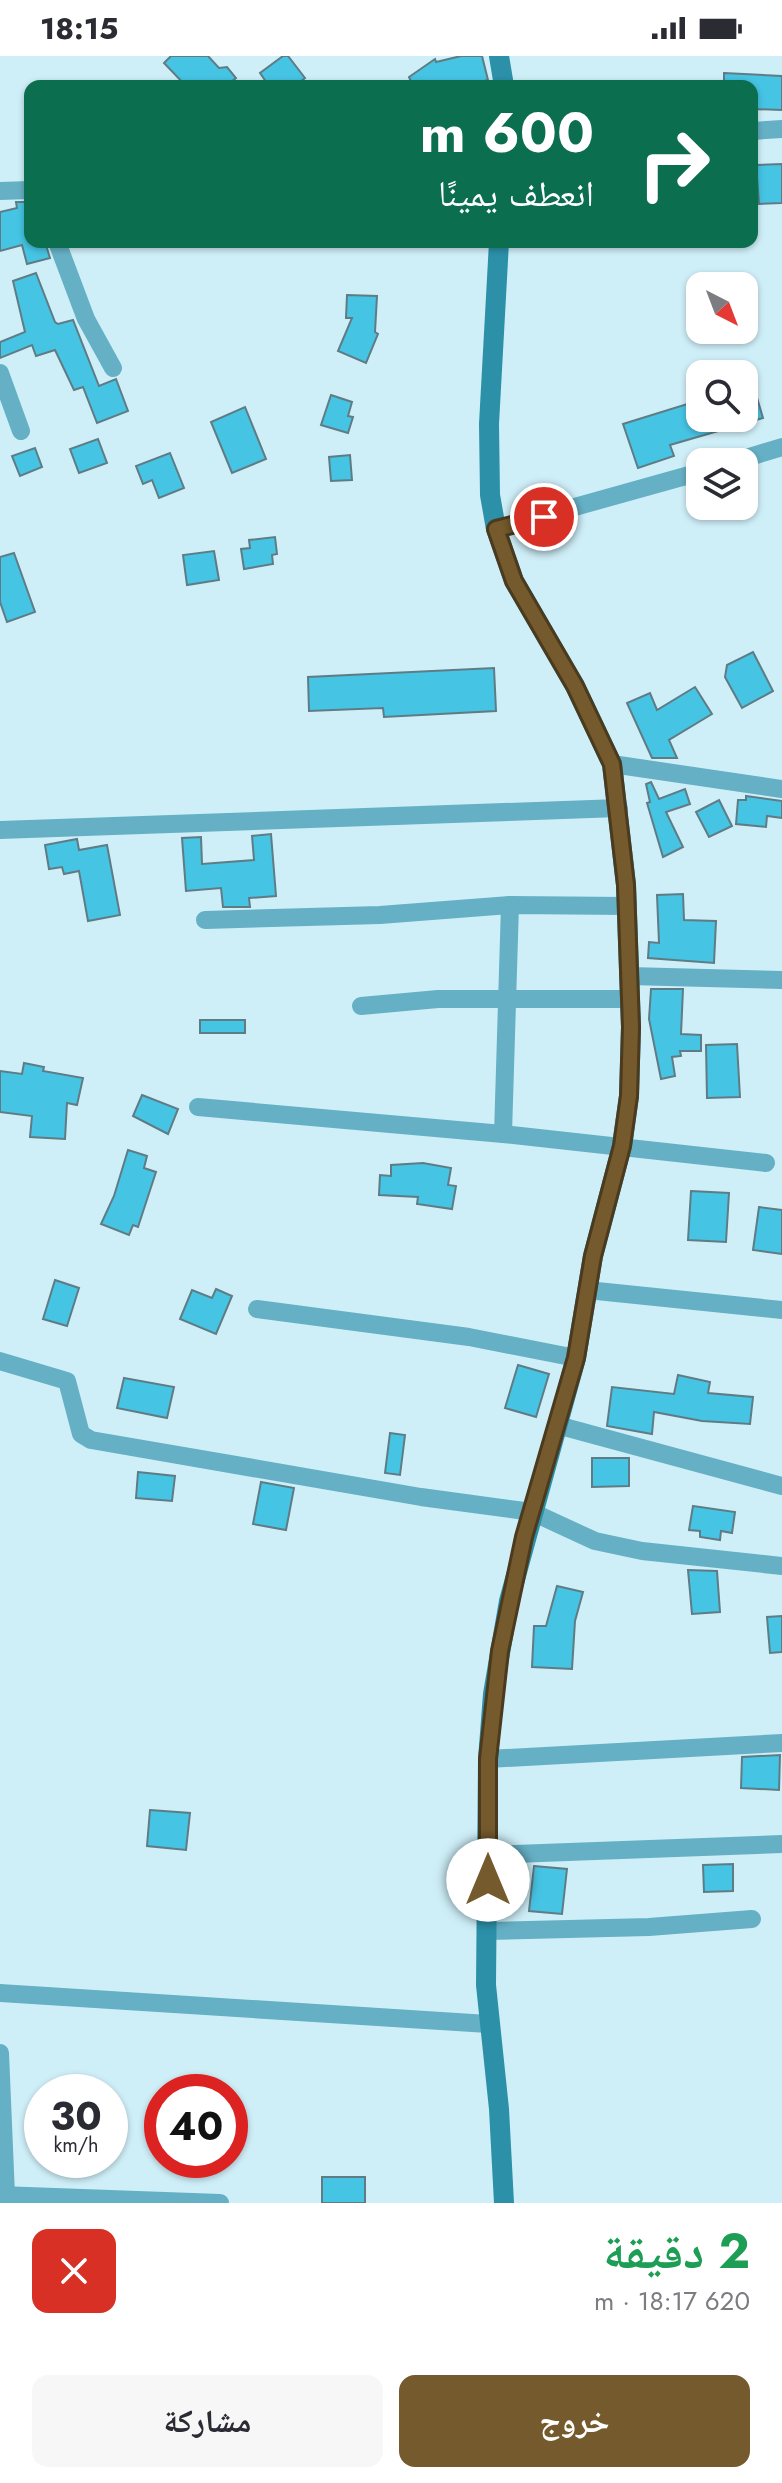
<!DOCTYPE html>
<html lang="ar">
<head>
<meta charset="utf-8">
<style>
	:root { --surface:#fff; --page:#f7f7f7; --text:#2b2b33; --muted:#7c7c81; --accent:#745a2c }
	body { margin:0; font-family:Jost,"Noto Naskh Arabic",sans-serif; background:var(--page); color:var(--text); direction:rtl; height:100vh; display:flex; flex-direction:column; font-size:30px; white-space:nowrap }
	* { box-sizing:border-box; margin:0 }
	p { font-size:26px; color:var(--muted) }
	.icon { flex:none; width:44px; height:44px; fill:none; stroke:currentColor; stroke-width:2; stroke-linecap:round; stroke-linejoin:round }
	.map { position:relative; height:2147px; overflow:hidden; direction:ltr }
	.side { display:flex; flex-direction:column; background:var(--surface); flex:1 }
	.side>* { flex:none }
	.top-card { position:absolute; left:24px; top:24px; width:734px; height:168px; border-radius:16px; box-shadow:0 2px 6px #0004; direction:rtl; background:#0b6e4f; color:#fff; overflow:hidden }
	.needle { width:52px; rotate:138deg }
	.tools { position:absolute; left:686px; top:216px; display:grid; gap:16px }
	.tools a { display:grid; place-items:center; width:72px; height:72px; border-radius:16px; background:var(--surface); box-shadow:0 2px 6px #0004; font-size:40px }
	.speed { position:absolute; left:24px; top:2018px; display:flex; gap:16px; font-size:40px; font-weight:700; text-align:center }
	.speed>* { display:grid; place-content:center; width:104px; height:104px; border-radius:50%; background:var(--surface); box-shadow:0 2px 6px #0004; line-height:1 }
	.speed small { font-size:20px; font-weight:400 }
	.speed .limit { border:12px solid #d22; background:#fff; color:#111 }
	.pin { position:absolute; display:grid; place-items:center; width:68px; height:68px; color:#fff; margin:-34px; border:4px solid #fff; border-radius:50%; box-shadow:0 2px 8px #0007 }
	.me { position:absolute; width:88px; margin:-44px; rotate:0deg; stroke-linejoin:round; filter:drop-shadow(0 0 6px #0008) }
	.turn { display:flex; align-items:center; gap:28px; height:168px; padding:0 32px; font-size:36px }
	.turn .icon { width:104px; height:104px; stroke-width:2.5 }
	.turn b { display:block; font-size:56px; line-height:68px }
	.round { display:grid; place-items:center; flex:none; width:84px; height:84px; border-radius:16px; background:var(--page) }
	.head { display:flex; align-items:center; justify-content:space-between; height:136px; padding:0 32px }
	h1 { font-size:48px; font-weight:700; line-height:60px; color:#1e9e55 }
	.cta { display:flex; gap:16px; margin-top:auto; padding:16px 32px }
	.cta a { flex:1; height:92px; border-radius:16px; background:var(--accent); color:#fff; font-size:32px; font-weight:700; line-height:92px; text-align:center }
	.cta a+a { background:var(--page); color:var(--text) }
	.status { display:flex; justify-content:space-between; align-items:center; height:56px; padding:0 40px; background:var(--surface); direction:ltr }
	.status svg { height:22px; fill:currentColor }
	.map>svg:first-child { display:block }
	.building { fill:#46c4e4; stroke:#5f7c85; stroke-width:2 }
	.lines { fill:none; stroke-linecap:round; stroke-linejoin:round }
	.street { stroke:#66b0c5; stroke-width:18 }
	.secondary { stroke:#2c90a9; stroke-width:20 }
	.route-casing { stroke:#4b3a1d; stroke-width:20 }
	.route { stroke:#745a2c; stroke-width:14 }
</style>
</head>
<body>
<div class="status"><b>18:15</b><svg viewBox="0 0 49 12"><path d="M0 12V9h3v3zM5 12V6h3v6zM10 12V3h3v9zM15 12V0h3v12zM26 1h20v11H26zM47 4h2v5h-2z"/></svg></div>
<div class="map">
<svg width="782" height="2147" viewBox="0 0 782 2147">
	<rect width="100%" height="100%" fill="#cfeff8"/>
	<g class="building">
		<polygon points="171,0 208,0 219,12 227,11 236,22 226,30 186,30 164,7"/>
		<polygon points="283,0 288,0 305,22 295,30 269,30 260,17"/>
		<polygon points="461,0 482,0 488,24 462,30 413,30 409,21 435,3 436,6"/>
		<polygon points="724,17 782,20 782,54 752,53 752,30 724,30"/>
		<polygon points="782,108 782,147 759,148 756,109"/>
		<polygon points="16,146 30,146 30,186 45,186 50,202 27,208 22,189 0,195 0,156 17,152"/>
		<polygon points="36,217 55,266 58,268 73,264 99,330 116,323 128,355 97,367 83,331 74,334 55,294 36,300 32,289 0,302 0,286 25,276 13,225"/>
		<polygon points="347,239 377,240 375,276 378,278 366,307 338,295 352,262 346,262"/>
		<polygon points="755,335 763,362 670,389 674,400 638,412 623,368 700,344 700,362 744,362 744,339"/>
		<polygon points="331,339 352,346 348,360 353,361 348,377 321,369"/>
		<polygon points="245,351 266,403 232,417 211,366"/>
		<polygon points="98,383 107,407 79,417 70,393"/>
		<polygon points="35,392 42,411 20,420 12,400"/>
		<polygon points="170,397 184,432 159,442 152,424 143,428 136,410"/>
		<polygon points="350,399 352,424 331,425 329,401"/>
		<polygon points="275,481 277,498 272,499 273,508 244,513 241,493 250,492 249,484"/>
		<polygon points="214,495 219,524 187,529 183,499"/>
		<polygon points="14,497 35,556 7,566 0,546 0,501"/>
		<polygon points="753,596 773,635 742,652 725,621 727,609"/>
		<polygon points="494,612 496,655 384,661 383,652 309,655 308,621"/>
		<polygon points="695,631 712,658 669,684 677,702 652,702 627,647 650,637 657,654"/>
		<polygon points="651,726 659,743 685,733 690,748 666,756 683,791 663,801 647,747 650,746 646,728"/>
		<polygon points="746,740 782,745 782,762 767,760 766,771 736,768 738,744 746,744"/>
		<polygon points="719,744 732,770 709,781 696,756"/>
		<polygon points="271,778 276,840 249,842 250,851 223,851 221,832 186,835 182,782 201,781 202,808 254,804 252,780"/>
		<polygon points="77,783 79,794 107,789 120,859 88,865 79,815 64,818 62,811 49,813 45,789"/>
		<polygon points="683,838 684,864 716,865 714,907 648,902 649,886 659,887 657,839"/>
		<polygon points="651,933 683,933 681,978 701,979 701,995 680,995 681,1000 672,1001 675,1020 661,1023 649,963"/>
		<rect x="200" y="964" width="45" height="13"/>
		<polygon points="737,988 740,1041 707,1042 706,989"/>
		<polygon points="24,1007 44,1011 43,1015 83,1022 77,1049 67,1047 65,1083 30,1081 32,1060 0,1056 0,1015 22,1018"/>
		<polygon points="142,1039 178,1053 168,1078 133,1060"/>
		<polygon points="128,1094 147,1100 144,1112 156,1116 138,1171 133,1169 129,1179 101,1168 114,1140"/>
		<polygon points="423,1107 451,1112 448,1129 456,1130 452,1153 417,1148 418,1141 379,1139 380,1119 391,1120 391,1109"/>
		<polygon points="691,1135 729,1137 726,1186 688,1184"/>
		<polygon points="759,1151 782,1154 782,1198 753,1194"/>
		<polygon points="55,1224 79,1232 67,1270 43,1263"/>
		<polygon points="216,1233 232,1240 216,1278 180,1263 192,1234 212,1242"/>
		<polygon points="518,1309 549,1318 536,1361 505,1352"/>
		<polygon points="678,1319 710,1326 708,1337 753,1341 750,1368 702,1365 654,1356 652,1378 607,1370 612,1331 674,1338"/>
		<polygon points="124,1322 174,1331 167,1362 117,1352"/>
		<polygon points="390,1377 405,1379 400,1419 385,1417"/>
		<polygon points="592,1402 629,1402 629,1430 592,1431"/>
		<polygon points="138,1416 175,1420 172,1445 136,1442"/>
		<polygon points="261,1426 294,1432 286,1474 253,1468"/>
		<polygon points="693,1450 735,1456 732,1477 721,1475 720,1484 700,1481 700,1475 689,1474"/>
		<polygon points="688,1514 717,1515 720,1556 692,1558"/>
		<polygon points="557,1530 583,1536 575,1565 572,1613 532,1611 534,1570 546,1570"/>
		<polygon points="782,1560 782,1596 770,1597 767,1561"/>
		<polygon points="780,1699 779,1734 741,1732 742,1701"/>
		<polygon points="150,1754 190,1757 186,1794 147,1790"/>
		<polygon points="733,1808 733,1835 704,1836 703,1809"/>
		<polygon points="534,1810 567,1813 562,1858 529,1855"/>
		<rect x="322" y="2121" width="43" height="26"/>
	</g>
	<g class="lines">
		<g class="street">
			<polyline points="752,75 782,73"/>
			<polyline points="0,135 30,134"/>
			<polyline points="57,186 86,263 113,312"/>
			<polyline points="0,317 21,375"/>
			<polyline points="733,406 782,391"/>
			<polyline points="496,473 700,416"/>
			<polyline points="612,708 782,733"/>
			<polyline points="0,774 619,752"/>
			<polyline points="205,864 380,859 510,849 627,850"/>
			<polyline points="629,920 782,924"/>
			<polyline points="361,950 438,943 630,943"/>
			<polyline points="198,1051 503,1078 766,1107"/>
			<polyline points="503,1078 510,849"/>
			<polyline points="587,1234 782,1254"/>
			<polyline points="257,1253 469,1281 576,1302"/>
			<polyline points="0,1305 67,1325 81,1378 91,1384 421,1441 532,1456 595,1485 642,1495 782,1510"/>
			<polyline points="557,1369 782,1430"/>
			<polyline points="488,1703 782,1687"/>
			<polyline points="488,1799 782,1788"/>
			<polyline points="487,1875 649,1871 752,1863"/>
			<polyline points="0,1937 488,1968"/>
			<polyline points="0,1997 6,2139"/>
			<polyline points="0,2139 220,2147"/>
		</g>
		<g class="secondary">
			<polyline points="499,0 504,30"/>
			<polyline points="499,186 489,368 490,439 496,473 514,525 575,630 612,708 626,829 631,971 629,1040 622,1090 593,1200 576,1302 509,1545 493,1638 488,1703 486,1929 499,2053 504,2147"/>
		</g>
	</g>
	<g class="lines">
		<defs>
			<polyline id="route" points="488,1824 488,1703 500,1595 524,1481 576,1302 593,1200 622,1090 629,1040 631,971 626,829 612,708 575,630 514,525 496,473 544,461"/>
		</defs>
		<use href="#route" class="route-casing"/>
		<use href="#route" class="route"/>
	</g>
</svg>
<div class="tools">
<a><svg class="needle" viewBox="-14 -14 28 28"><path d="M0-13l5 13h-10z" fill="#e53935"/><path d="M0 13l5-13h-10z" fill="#7c7c81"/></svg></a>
<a><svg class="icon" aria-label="search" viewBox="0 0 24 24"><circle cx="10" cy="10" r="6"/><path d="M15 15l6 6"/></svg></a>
<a><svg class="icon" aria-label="layers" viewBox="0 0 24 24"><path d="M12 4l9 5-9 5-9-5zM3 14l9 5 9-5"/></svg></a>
</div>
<div class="speed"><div>30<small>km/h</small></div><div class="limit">40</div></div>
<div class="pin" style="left:544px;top:461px;background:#d93025"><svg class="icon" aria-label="arrive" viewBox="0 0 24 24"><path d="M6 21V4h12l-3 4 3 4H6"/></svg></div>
<svg class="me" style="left:488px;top:1824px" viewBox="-20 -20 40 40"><circle r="19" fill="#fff"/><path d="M0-13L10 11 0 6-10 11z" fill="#745a2c"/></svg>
<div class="top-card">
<div class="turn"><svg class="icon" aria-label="right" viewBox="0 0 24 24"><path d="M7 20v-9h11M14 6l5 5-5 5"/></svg><div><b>600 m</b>انعطف يمينًا</div></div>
</div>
</div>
<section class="side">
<div class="head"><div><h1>2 دقيقة</h1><p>620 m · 18:17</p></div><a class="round" style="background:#d93025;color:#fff"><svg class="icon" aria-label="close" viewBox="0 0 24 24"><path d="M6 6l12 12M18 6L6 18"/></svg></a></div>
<div class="cta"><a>خروج</a><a>مشاركة</a></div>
</section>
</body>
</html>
